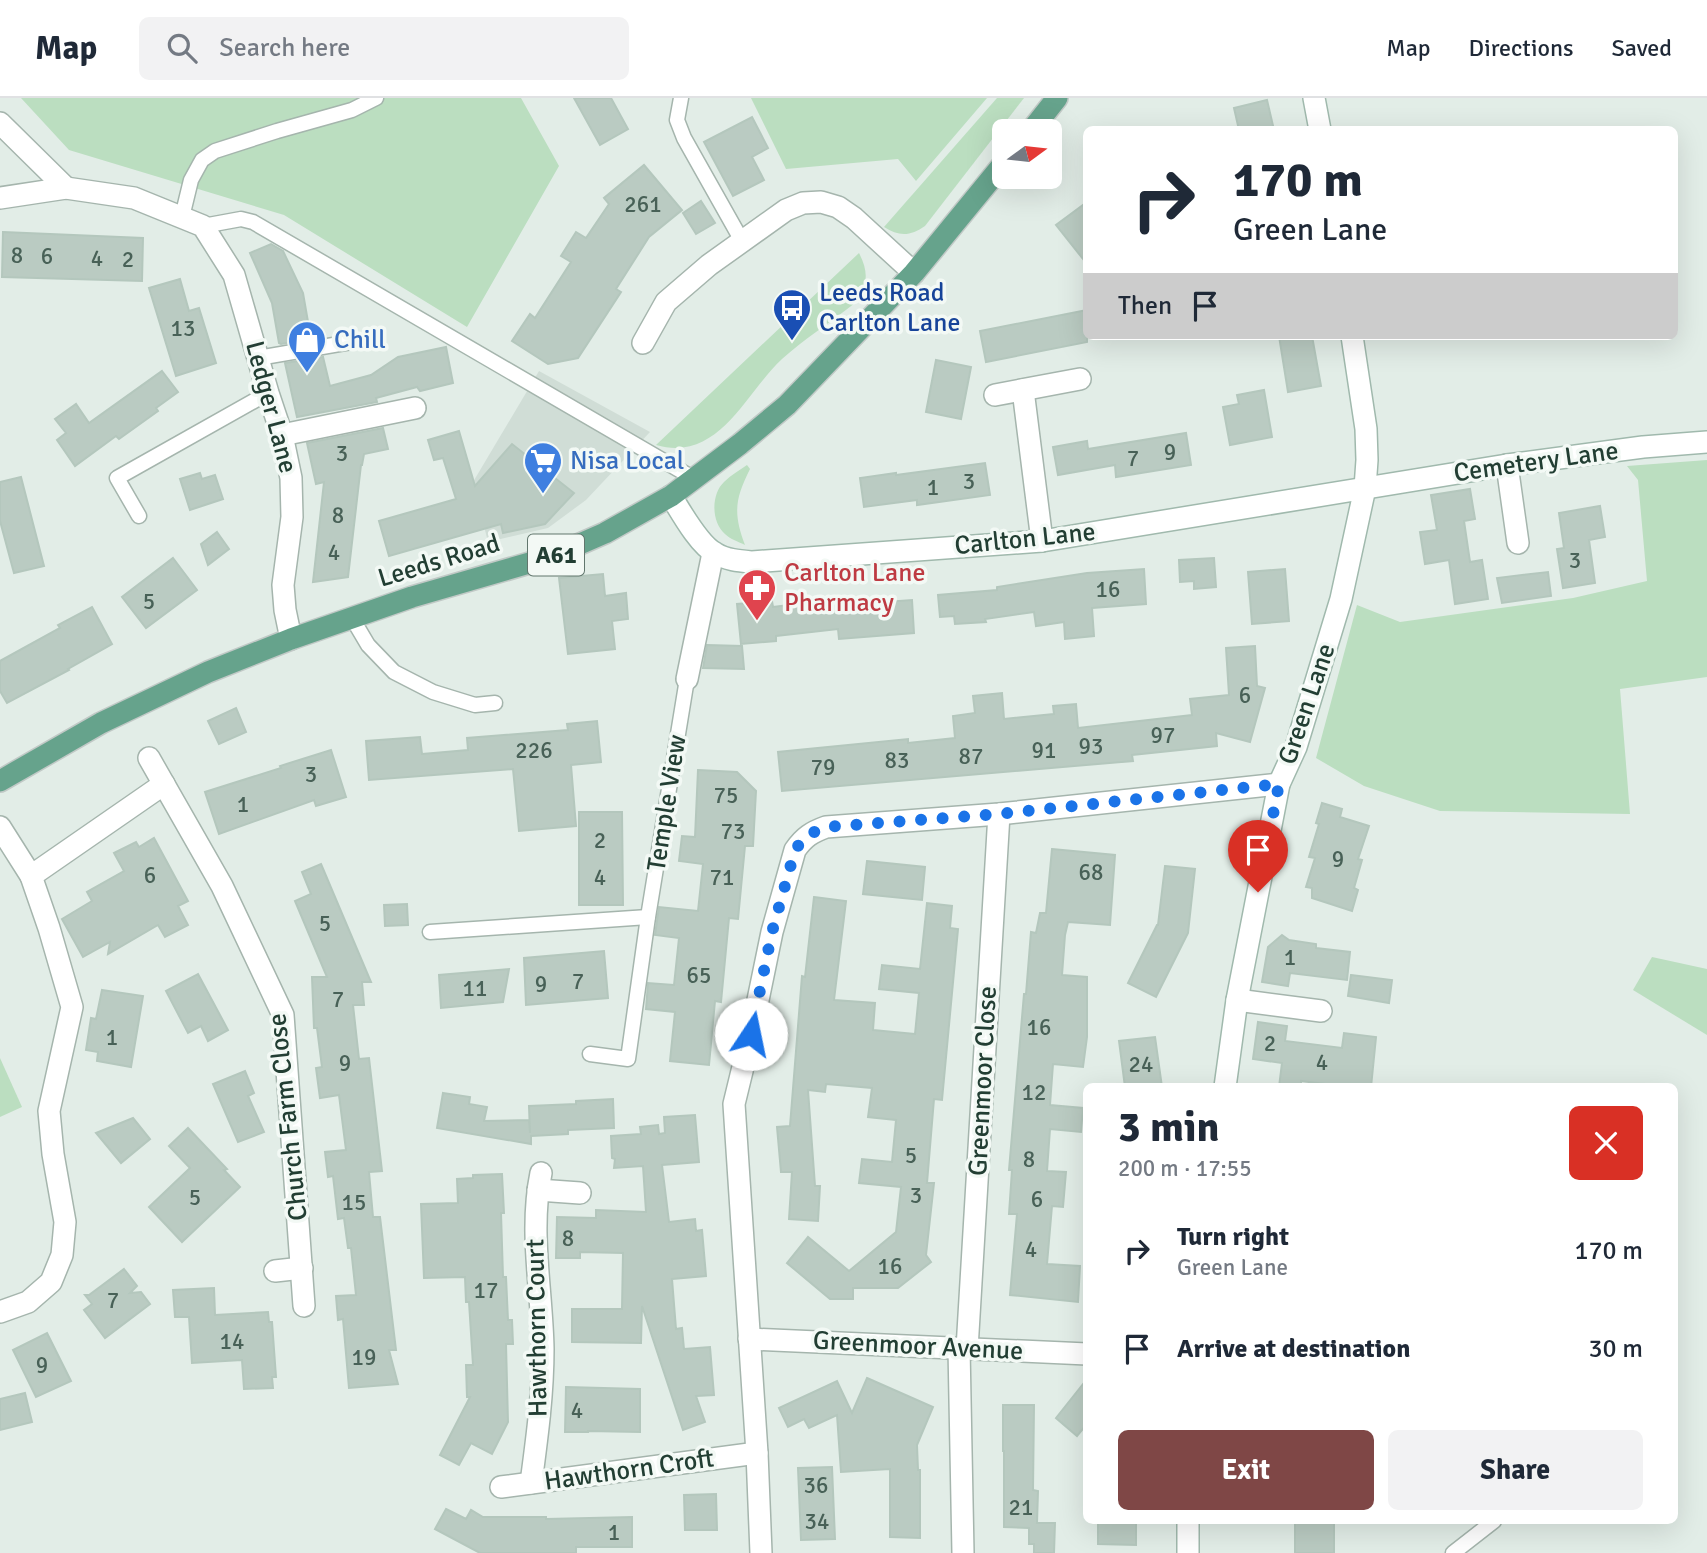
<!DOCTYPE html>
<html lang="en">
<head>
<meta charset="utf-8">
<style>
	:root { --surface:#fff; --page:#f2f2f3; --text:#1f2937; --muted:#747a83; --line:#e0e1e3; --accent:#7f4746 }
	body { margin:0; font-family:Signika,sans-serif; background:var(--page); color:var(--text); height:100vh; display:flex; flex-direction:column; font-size:26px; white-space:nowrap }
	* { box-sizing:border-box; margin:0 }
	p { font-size:23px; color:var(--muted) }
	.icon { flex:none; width:38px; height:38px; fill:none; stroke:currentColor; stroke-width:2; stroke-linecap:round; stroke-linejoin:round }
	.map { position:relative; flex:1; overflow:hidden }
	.panel { position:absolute; left:1083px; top:985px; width:595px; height:441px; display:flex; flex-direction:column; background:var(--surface); border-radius:10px; box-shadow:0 7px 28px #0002 }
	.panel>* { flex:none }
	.banner { position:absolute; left:1083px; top:28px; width:595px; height:214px; border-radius:10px; box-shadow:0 7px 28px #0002; background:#fff; color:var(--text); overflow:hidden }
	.needle { width:46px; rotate:75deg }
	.controls { position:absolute; left:992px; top:21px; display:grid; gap:14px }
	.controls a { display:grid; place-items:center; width:70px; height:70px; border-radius:10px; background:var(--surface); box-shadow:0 7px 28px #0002; font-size:35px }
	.pin { position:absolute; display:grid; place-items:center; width:60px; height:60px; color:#fff; margin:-72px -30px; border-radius:50% 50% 50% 0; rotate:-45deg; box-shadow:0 0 7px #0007 }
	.pin .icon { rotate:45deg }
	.me { position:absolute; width:77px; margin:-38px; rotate:11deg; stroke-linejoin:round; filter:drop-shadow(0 0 5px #0008) }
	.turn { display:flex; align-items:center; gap:24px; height:147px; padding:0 35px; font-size:32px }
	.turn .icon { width:91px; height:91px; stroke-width:2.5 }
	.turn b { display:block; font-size:49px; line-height:60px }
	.then { display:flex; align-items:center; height:66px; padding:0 35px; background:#0003; gap:14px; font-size:26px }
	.round { display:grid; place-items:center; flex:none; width:74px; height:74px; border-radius:10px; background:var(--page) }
	.head { display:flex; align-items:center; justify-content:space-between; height:119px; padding:0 35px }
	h1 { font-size:42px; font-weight:700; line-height:52px }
	.button { display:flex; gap:14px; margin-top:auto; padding:14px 35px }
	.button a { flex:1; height:80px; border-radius:10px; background:var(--accent); color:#fff; font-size:28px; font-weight:700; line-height:80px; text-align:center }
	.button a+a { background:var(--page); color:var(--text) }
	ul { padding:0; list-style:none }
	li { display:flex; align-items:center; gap:21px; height:98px; padding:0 35px }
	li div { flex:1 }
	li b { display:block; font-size:26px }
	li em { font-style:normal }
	header { display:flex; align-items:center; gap:42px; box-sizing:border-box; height:98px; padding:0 35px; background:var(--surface); border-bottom:2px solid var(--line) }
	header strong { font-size:33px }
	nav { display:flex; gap:38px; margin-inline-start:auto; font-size:24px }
	.search { width:490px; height:63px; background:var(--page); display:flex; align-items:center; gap:18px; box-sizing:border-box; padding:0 24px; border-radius:10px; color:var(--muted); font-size:26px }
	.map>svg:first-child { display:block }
	.built { fill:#d0ddd6 }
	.green { fill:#bbdec0 }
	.building { fill:#bacbc2; stroke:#b4c7bd; stroke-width:2 }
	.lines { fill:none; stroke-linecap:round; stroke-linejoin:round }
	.lane-casing { stroke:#a5b5ad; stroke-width:17 }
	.street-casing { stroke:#a5b5ad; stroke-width:24 }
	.secondary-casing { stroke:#a0b9ad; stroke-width:24 }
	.primary-casing { stroke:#c1c9c6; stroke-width:24 }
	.lane { stroke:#fff; stroke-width:14 }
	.street { stroke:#fff; stroke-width:21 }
	.secondary { stroke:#fff; stroke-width:21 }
	.primary { stroke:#66a38c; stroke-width:21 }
	.route { stroke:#1a73e8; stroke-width:12; stroke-dasharray:0 21.6 }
	.labels { text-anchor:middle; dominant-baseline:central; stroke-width:7; stroke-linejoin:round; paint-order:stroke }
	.number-label { font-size:23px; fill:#486157 }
	.shield { fill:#f3f9f5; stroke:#61766d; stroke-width:2 }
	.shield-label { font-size:24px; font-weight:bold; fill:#223e33 }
	.transit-label { font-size:26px; fill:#164399; stroke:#f3f9f5; text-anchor:start }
	.shop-label { font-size:26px; fill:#366cbe; stroke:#f3f9f5; text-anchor:start }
	.street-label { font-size:26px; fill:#223e33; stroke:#f3f9f5 }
	.health-label { font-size:26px; fill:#be3a42; stroke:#f3f9f5; text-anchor:start }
</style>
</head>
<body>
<header>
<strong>Map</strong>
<div class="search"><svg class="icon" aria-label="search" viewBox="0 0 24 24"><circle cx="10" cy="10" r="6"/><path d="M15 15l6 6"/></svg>Search here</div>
<nav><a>Map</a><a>Directions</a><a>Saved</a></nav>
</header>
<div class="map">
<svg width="1707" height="1455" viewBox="0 0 1707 1455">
	<rect width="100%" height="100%" fill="#e2ede7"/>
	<polygon class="built" points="539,273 650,334 586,402 548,430 488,444 473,384"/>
	<g class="green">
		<polygon points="21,0 521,0 559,68 467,229 284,117 69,52"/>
		<polygon points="751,0 987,0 916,83 898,61 786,71"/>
		<path d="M997,0H1024L925,128C911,138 899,139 884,129Z"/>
		<path d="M859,155C869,174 868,188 855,205C831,224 804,241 782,261C745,295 719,365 656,347Z"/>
		<polygon points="1707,362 1707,579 1620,591 1630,716 1440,713 1364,688 1316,660 1357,507 1400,524 1573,500 1647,483 1638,382 1627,368"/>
		<path d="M747,367L750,371C735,401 733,415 745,447C739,444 730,441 725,436C711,424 711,396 724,384C731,377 740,372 747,367Z"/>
		<polygon points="1652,859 1707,871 1707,937 1633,892"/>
		<polygon points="0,960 22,1009 0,1019"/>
	</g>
	<g class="building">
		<polygon points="574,0 611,0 628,31 600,47"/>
		<polygon points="1267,2 1274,32 1239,32 1234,10"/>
		<polygon points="752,19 768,50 752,59 764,82 733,98 704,44"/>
		<polygon points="644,67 682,112 649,139 616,191 621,194 578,260 548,266 512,243 530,216 535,220 571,164 561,158 576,134 586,140 609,106 604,100"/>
		<polygon points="701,103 715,125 696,136 683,115"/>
		<polygon points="1087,104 1087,166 1056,127"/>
		<polygon points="3,134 143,140 142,183 2,179"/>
		<polygon points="271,146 283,153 303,195 311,241 281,246 279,245 272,205 250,155"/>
		<polygon points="180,181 189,213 199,210 216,265 176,278 149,190"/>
		<polygon points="1087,212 1087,244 986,264 980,233"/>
		<polygon points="1279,238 1312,238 1321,288 1288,294"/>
		<polygon points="446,249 453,285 420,293 417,289 376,300 377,304 297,319 285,265 323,259 330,288 371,277 398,259"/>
		<polygon points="936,262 971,269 961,321 926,314"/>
		<polygon points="162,273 178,294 156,310 158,313 119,341 116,338 75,368 57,342 66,335 55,321 76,306 89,325"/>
		<polygon points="1264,292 1272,339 1230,347 1223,309 1239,306 1237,297"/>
		<polygon points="383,330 388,351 364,356 362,367 361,367 348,479 313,484 324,384 316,386 307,345"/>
		<polygon points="459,333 475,388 512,346 574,395 545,426 503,435 501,426 389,458 379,423 456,401 443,360 434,362 428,342"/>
		<polygon points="1186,335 1191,367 1116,379 1115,367 1058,377 1053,349 1087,343 1088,351"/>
		<polygon points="985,365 990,397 917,407 917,402 864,409 860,380 896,375 896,377"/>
		<polygon points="200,375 202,381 215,377 223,401 190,412 180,381"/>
		<polygon points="21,379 44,468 14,475 0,423 0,384"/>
		<polygon points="1470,391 1475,421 1464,423 1470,464 1482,462 1488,501 1455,506 1449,462 1425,466 1420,434 1437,432 1431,397"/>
		<polygon points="1600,408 1605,439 1589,442 1595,485 1563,490 1557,451 1564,450 1559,415"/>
		<polygon points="217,434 229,451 208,467 201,446"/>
		<polygon points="173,460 197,492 146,530 122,499"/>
		<polygon points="1214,460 1216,489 1194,491 1194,483 1180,484 1179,462"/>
		<polygon points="1144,471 1146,506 1092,510 1094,538 1065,541 1064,524 1036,528 1034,514 985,521 986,524 955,526 954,518 940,519 938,497 997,492 997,489 1087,475"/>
		<polygon points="1285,471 1289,523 1252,526 1248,474"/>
		<polygon points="1548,474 1551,498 1502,505 1497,480"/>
		<polygon points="603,476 605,498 626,495 628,521 612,523 615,551 568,556 559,480"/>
		<polygon points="828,502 829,508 912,502 914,535 839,541 838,531 776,538 776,543 741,546 737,506 772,503 773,509"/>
		<polygon points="92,509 112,546 68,571 69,572 7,605 0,593 0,563 60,530 58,527"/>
		<polygon points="707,547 742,548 744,571 703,570"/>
		<polygon points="1255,548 1257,588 1265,590 1250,644 1216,635 1217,648 1132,657 1133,663 782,693 778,654 908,641 908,645 955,640 953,618 975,615 973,598 1002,595 1004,621 1054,616 1053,608 1076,606 1078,630 1192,617 1190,601 1229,597 1226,550"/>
		<polygon points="236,610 246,634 219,646 208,623"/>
		<polygon points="597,623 601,664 571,667 576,728 519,733 513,671 369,682 366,643 420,639 422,656 468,652 467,640 568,632 567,626"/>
		<polygon points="331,652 346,699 316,708 314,702 219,736 205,694 281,670 280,668"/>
		<polygon points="698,672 737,674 756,693 753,748 745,748 738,821 729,820 721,904 715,903 709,967 670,963 675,914 646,911 648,885 674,887 679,840 655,837 659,809 698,813 703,766 679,763 682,738 695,739"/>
		<polygon points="1322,705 1342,711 1340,719 1369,728 1358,761 1362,762 1354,790 1358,792 1352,813 1312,800 1312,790 1306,789 1315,760 1309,759 1319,726 1316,725"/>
		<polygon points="579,714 622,714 623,807 579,807"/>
		<polygon points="154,740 188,803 178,808 188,827 165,839 158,827 108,856 110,844 83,859 62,821 92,803 87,794 124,773 114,755 136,744 139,749"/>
		<polygon points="1052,751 1115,757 1110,827 1068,824 1065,837 1062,877 1087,879 1087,939 1083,969 1053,966 1050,1007 1083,1010 1081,1034 1050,1031 1047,1073 1066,1074 1063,1109 1052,1108 1047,1166 1080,1168 1078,1204 1010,1197 1017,1116 1009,1116 1012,1072 1009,1072 1024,896 1026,896 1031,834 1036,835 1040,815 1046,815"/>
		<polygon points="867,763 925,769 922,802 863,796"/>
		<polygon points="321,766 371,884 362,884 364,907 353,907 359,961 369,960 382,1073 369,1074 373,1119 380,1119 396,1252 389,1252 398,1286 349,1290 343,1221 338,1222 336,1198 356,1197 351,1150 348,1150 344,1120 338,1121 333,1078 328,1079 325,1054 346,1052 339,997 320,1000 316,970 322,969 317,930 314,930 312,879 327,879 295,803 311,796 302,774"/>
		<polygon points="1165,768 1195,771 1188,835 1156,899 1128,885 1157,827 1158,827"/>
		<polygon points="814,799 846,803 834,902 875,905 873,932 915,936 919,895 879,891 882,867 920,871 927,805 952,808 950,830 958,831 942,1002 934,1001 927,1085 934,1085 926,1157 931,1164 898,1190 853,1190 853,1201 830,1201 787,1165 808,1139 849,1173 896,1134 901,1089 859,1085 862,1061 892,1064 896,1022 868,1019 872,990 826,986 825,994 808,992 815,1088 820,1088 818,1123 789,1121 792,1074 781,1074 777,1029 790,1028 802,878 805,879"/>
		<polygon points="407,806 408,827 385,828 384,807"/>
		<polygon points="1282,837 1289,842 1316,846 1316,850 1350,854 1347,882 1290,875 1288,888 1262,884 1268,849"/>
		<polygon points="604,853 608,900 526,907 524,860"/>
		<polygon points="509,871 503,904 441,910 439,877"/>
		<polygon points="198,876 228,932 208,943 201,928 188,935 166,893"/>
		<polygon points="1351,877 1392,882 1389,905 1348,898"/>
		<polygon points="102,892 143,898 131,969 97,963 98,954 86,952 91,920 96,921"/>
		<polygon points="1258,924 1287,928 1285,943 1342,950 1344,935 1376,939 1371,989 1348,989 1301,983 1301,989 1279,989 1282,965 1253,961"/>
		<polygon points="1155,939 1162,989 1125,989 1119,943"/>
		<polygon points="245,973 254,995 248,998 264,1034 238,1044 213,986"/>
		<polygon points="443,995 470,999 469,1006 487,1009 484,1023 529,1022 530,1035 529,1008 576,1006 576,1003 613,1001 614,1030 568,1032 568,1036 531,1038 531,1046 437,1030"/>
		<polygon points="695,1017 699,1064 662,1067 669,1124 695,1121 696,1133 702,1132 706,1178 672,1181 676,1231 682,1230 684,1251 710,1249 714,1297 696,1298 705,1324 683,1332 642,1208 641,1245 572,1244 572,1211 622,1211 623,1155 580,1154 580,1160 556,1160 557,1119 596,1120 596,1112 646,1114 643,1068 614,1070 615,1061 612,1060 611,1038 641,1036 640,1029 658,1027 659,1036 665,1035 664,1019"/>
		<polygon points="133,1020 150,1041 121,1065 96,1035"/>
		<polygon points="188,1030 227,1071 224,1072 240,1089 182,1144 149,1109 190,1070 169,1048"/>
		<polygon points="502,1076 504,1115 501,1115 503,1179 506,1179 508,1222 512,1222 513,1246 506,1246 508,1324 492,1356 471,1345 459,1367 440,1357 470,1299 467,1299 466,1267 473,1267 469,1204 466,1204 465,1179 424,1180 421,1106 458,1105 457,1081 473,1080 473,1077"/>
		<polygon points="124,1171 137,1188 130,1195 141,1194 150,1206 105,1240 84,1212 92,1206 85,1197 89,1197"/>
		<polygon points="214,1190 215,1217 268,1214 269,1224 272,1224 276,1279 272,1279 273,1290 244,1291 242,1262 192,1265 189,1219 175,1219 173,1192"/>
		<polygon points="47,1235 71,1283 36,1299 13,1252"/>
		<polygon points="867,1280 933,1309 917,1347 918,1372 920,1372 920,1440 890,1439 890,1371 841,1374 837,1317 809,1330 804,1321 788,1329 779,1310 837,1283 852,1315"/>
		<polygon points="1087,1281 1087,1326 1077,1338 1056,1320"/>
		<polygon points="566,1289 640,1291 640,1334 588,1333 588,1334 565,1334"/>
		<polygon points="25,1295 32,1324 0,1332 0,1301"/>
		<polygon points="1003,1307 1034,1307 1033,1392 1038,1393 1037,1425 1055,1425 1054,1455 1034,1455 1034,1446 1029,1446 1029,1430 1004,1429 1004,1353 1003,1353"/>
		<polygon points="832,1369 835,1441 801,1442 798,1370"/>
		<polygon points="716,1396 717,1432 685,1432 684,1397"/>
		<polygon points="446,1411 466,1421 471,1412 483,1419 546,1419 546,1421 632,1419 632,1449 576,1449 576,1455 480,1455 435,1431"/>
		<polygon points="1098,1423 1136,1423 1136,1447 1098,1446"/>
		<rect x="1295" y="1423" width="39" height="32"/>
	</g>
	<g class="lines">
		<defs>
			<g id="lane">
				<polyline points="681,0 677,22 684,40 742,143"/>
				<polyline points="182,119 191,82 202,62 215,53 277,33 352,12 376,0"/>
				<polyline points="203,128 241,121 253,124 693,380"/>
				<polyline points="258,260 351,244"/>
				<polyline points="139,418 117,380 268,295"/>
				<polyline points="352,520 368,547 394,574 433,594 475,607 495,605"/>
				<polyline points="430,834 648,819"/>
				<polyline points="590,956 628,961 648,819 687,581"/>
				<polyline points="1453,1455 1494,1423"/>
			</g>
			<g id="street">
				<polyline points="0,25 66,90"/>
				<polyline points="0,100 66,90 134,100 203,128 234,177 268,295 282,337 291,380 292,419 283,487 285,512 291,541"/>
				<polyline points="643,245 666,204 709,167 786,112 803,105 821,104 838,109 854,120 914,175"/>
				<polyline points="1023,292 1042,443"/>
				<polyline points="995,297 1080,281"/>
				<polyline points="282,337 415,310"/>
				<polyline points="1507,367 1518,445"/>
				<polyline points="687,581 713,455"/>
				<polyline points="149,660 222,788 283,917 304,1208"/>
				<polyline points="0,729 31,778 164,686"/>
				<polyline points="1237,902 1321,913"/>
				<polyline points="538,1092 580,1095"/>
				<polyline points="275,1173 302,1170"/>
				<polyline points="0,1214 28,1204 51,1184 62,1157 65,1124 53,1056 49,1013 72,909 49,830 31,778"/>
				<polyline points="749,1241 1087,1256"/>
				<polyline points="959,1250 963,1455"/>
				<polyline points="967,1251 999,716"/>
				<path d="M531,1385C537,1340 543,1296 543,1251C542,1192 529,1134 541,1075"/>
				<polyline points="501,1389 757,1355"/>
				<path d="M761,1455L757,1355L734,1006L751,936L772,834L795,752C804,739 812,734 826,729L999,716L1279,686"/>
			</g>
			<g id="secondary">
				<polyline points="1314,0 1320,32"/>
				<path d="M671,398C681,414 699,447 715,455C726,462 740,463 752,464L1042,443L1507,367L1643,349L1707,344"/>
				<polyline points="1225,989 1237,902 1279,686 1296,649 1341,501 1365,390 1367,362 1366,331 1352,238"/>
				<polyline points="1188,1423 1188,1455"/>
			</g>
			<g id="primary">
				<polyline points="1031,33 1057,0"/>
				<polyline points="0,683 101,625 208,574 291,541 412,499 550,459 605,435 671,398 740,346 787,307 914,175 1004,65"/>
			</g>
		</defs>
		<use href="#lane" class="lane-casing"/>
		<use href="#street" class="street-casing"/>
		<use href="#secondary" class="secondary-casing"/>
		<use href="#primary" class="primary-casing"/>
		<use href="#lane" class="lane"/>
		<use href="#street" class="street"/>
		<use href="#secondary" class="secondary"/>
		<use href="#primary" class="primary"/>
	</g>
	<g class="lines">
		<path class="route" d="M751,936L772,834L795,752C804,739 812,734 826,729L999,716L1279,686L1258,794"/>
	</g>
	<defs>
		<symbol id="bus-pin" viewBox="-11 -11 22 30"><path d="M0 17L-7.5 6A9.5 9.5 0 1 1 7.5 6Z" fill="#1a4fb4" stroke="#f3f9f5"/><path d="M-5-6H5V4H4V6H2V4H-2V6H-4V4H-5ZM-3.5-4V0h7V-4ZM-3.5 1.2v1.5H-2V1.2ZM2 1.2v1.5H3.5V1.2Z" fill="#fff"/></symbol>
		<symbol id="shop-pin" viewBox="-11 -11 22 30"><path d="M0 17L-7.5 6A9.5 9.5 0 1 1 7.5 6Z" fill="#3f7fe0" stroke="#f3f9f5"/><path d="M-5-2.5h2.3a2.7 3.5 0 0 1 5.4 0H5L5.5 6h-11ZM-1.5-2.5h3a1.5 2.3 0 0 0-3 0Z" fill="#fff"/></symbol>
		<symbol id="supermarket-pin" viewBox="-11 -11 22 30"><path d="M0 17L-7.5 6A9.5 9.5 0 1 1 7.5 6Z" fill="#3f7fe0" stroke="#f3f9f5"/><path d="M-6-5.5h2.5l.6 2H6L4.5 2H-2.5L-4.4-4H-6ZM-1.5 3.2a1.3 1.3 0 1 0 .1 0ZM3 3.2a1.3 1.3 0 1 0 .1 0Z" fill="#fff"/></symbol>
		<symbol id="pharmacy-pin" viewBox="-11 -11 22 30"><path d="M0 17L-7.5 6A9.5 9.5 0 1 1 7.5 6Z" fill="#e0444e" stroke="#f3f9f5"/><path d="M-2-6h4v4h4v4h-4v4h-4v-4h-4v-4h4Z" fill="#fff"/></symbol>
	</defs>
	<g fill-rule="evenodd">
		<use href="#bus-pin" x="770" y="188" width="44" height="60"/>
		<use href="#shop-pin" x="285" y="220" width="44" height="60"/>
		<use href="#supermarket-pin" x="521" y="341" width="44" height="60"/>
		<use href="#pharmacy-pin" x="735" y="468" width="44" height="60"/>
	</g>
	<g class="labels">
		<g class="number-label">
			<text x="643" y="106">261</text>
			<text x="17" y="157">8</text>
			<text x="47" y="158">6</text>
			<text x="97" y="160">4</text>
			<text x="128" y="161">2</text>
			<text x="183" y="230">13</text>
			<text x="1170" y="354">9</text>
			<text x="342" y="355">3</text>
			<text x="1133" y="360">7</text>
			<text x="969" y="383">3</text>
			<text x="933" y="389">1</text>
			<text x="338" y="417">8</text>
			<text x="334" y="454">4</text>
			<text x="1575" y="462">3</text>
			<text x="1108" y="491">16</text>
			<text x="149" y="503">5</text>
			<text x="1245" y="597">6</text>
			<text x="1163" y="637">97</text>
			<text x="1091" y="648">93</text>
			<text x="534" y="652">226</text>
			<text x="1044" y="652">91</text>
			<text x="971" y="658">87</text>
			<text x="897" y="662">83</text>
			<text x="823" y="669">79</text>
			<text x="311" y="676">3</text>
			<text x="726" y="697">75</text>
			<text x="243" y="706">1</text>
			<text x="733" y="733">73</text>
			<text x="600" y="742">2</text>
			<text x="1338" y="761">9</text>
			<text x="1091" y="774">68</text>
			<text x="150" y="777">6</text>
			<text x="600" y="779">4</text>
			<text x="722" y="779">71</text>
			<text x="325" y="825">5</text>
			<text x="1290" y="859">1</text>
			<text x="699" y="877">65</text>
			<text x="578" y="883">7</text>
			<text x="541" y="886">9</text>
			<text x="475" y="890">11</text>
			<text x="338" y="901">7</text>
			<text x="1039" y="929">16</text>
			<text x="112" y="939">1</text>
			<text x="1270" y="945">2</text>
			<text x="1322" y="964">4</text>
			<text x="345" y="965">9</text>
			<text x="1141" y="966">24</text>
			<text x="1034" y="994">12</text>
			<text x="911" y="1057">5</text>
			<text x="1029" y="1061">8</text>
			<text x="916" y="1097">3</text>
			<text x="195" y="1099">5</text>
			<text x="1037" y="1101">6</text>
			<text x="354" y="1104">15</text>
			<text x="568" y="1140">8</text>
			<text x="1031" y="1151">4</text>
			<text x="890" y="1168">16</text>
			<text x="486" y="1192">17</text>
			<text x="113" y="1202">7</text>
			<text x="232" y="1243">14</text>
			<text x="364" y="1259">19</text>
			<text x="42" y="1267">9</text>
			<text x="577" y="1312">4</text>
			<text x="816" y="1387">36</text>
			<text x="1021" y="1409">21</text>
			<text x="817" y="1423">34</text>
			<text x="614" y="1434">1</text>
		</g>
		<rect class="shield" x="528" y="436.5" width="56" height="41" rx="5"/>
		<g class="shield-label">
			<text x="556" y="457">A61</text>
		</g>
		<g class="transit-label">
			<text x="819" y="195">Leeds Road<tspan x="819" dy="30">Carlton Lane</tspan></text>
		</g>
		<g class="shop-label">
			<text x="334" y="242">Chill</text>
			<text x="570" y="363">Nisa Local</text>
		</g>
		<g class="street-label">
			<text transform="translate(271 309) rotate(75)">Ledger Lane</text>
			<text transform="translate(1536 364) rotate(-8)">Cemetery Lane</text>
			<text transform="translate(1025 441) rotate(-6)">Carlton Lane</text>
			<text transform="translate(439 463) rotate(-17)">Leeds Road</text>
			<text transform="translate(1307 606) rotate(-71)">Green Lane</text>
			<text transform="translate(667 705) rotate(-81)">Temple View</text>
			<text transform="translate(983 983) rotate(-87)">Greenmoor Close</text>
			<text transform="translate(288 1019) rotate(-96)">Church Farm Close</text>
			<text transform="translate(537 1230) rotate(-91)">Hawthorn Court</text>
			<text transform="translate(918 1248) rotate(3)">Greenmoor Avenue</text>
			<text transform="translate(629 1372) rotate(-8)">Hawthorn Croft</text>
		</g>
		<g class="health-label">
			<text x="784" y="475">Carlton Lane<tspan x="784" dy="30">Pharmacy</tspan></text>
		</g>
	</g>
</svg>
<div class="controls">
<a><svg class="needle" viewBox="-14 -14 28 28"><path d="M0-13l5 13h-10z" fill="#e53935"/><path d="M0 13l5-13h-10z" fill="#747a83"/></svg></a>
</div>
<div class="pin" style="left:1258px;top:794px;background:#d93025"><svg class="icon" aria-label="arrive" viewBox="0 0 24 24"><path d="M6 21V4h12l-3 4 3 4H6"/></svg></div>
<svg class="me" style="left:751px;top:936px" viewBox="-20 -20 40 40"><circle r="19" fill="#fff"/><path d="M0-13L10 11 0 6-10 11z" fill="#1a73e8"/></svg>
<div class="banner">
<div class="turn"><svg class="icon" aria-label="right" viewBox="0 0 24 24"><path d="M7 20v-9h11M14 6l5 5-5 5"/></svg><div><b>170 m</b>Green Lane</div></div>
<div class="then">Then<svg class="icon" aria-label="arrive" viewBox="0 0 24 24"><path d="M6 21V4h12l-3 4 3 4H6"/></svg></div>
</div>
<section class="panel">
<div class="head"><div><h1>3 min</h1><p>200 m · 17:55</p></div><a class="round" style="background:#d93025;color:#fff"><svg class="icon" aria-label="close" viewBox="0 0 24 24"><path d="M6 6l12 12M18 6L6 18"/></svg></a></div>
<ul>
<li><svg class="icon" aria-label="right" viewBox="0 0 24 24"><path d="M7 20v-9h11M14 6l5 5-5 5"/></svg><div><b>Turn right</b><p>Green Lane</p></div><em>170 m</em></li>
<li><svg class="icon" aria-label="arrive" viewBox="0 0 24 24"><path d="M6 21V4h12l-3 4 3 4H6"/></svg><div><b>Arrive at destination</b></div><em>30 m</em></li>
</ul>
<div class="button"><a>Exit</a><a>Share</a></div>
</section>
</div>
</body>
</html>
